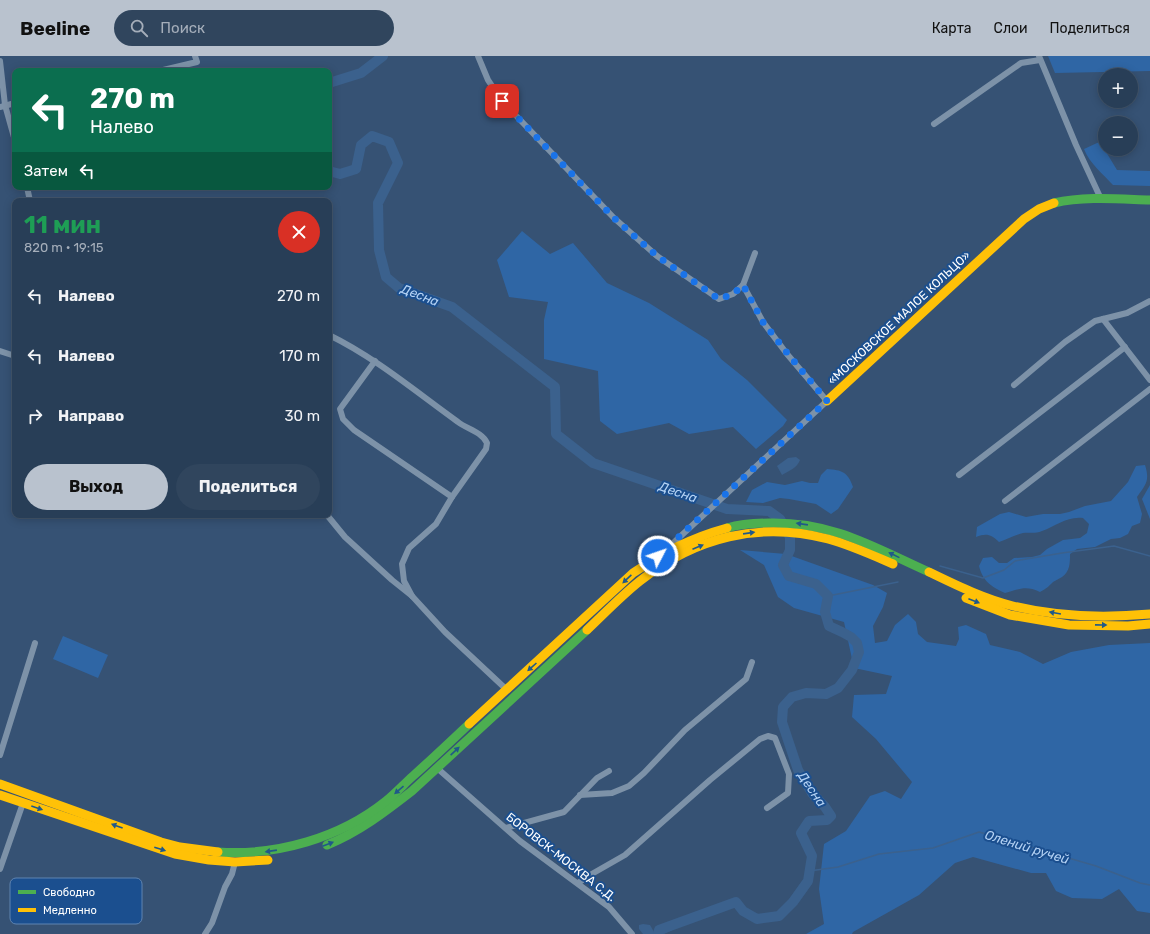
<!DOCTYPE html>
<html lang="ru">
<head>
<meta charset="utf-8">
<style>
	:root { --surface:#283e57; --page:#30455d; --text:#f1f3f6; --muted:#a5aeba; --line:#44576d; --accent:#b9c2ce }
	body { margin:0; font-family:Rubik,sans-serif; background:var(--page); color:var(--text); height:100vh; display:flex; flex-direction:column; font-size:15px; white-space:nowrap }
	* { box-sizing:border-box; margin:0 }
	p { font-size:13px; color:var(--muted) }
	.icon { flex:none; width:22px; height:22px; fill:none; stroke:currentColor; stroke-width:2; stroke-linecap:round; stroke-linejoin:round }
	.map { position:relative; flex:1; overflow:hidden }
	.drawer { position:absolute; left:12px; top:142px; width:320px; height:320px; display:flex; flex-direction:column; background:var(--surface); border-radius:8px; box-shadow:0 2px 10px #0003,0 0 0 1px var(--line) }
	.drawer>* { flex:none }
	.hud { position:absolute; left:12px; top:12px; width:320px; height:122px; border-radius:8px; box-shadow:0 2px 10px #0003,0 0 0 1px var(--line); background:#0b6e4f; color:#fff; overflow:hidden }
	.buttons { position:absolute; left:1098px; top:12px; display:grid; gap:8px }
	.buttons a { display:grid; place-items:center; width:40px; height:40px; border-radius:50%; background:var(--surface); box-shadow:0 2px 10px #0003,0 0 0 1px var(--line); font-size:20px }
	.pin { position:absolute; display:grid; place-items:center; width:34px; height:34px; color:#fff; margin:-17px; border-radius:8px; box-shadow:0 2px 6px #0006 }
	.me { position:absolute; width:44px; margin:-22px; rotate:49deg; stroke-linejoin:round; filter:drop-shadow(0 0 3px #0008) }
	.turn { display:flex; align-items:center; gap:14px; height:84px; padding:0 12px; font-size:18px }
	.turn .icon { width:52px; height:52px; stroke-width:2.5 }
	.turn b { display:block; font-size:28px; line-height:34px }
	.then { display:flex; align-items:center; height:38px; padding:0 12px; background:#0003; gap:8px; font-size:15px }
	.round { display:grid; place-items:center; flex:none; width:42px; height:42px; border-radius:21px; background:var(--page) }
	.head { display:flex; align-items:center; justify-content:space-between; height:68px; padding:0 12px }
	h1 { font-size:24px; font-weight:700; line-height:30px; color:#1e9e55 }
	.primary-button { display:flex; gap:8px; margin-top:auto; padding:8px 12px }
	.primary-button a { flex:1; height:46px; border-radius:24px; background:var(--accent); color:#111; font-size:16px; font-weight:700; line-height:46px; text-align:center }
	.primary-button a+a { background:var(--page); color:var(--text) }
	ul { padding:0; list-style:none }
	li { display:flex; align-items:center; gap:12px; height:60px; padding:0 12px }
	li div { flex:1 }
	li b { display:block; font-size:15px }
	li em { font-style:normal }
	header { display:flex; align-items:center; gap:24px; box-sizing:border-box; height:56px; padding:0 20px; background:var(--accent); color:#111 }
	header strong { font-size:19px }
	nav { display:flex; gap:22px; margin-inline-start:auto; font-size:14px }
	.search { width:280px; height:36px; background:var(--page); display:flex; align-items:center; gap:10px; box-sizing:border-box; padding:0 14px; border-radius:22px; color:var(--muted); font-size:15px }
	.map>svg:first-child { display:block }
	.green { fill:#2f66a5 }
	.water { fill:#3b618d }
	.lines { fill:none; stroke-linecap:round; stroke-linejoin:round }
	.stream { stroke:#3b618d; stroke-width:1.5 }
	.river { stroke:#3b618d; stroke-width:10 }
	.street { stroke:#7d92a8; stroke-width:6 }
	.fast { stroke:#4caf50; stroke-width:9 }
	.slow { stroke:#ffc107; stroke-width:9 }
	.oneway { fill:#205989 }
	.route { stroke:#1a73e8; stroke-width:7; stroke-dasharray:0 12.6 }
	.labels { text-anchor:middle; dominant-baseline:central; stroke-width:4; stroke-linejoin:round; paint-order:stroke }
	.street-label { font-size:12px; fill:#fff; stroke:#1b4f8f }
	.water-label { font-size:13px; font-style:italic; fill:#b5d3f5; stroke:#1b4f8f }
	.key { fill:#1b4f8f; stroke:#5f84b1; stroke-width:1 }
	.key-label { font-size:11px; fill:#fff }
</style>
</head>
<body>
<header>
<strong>Beeline</strong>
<div class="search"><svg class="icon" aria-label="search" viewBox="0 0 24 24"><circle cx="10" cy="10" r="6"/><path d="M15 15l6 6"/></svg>Поиск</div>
<nav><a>Карта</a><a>Слои</a><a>Поделиться</a></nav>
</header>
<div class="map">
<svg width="1150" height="878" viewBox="0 0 1150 878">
	<rect width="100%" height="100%" fill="#365274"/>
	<g class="green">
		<polygon points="1048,0 1150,0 1150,15 1055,17"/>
		<path d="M1100,86L1117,114L1150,115V130L1113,129C1103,118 1090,108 1084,93L1097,87Z"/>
		<polygon points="522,175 550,198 573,187 607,227 649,247 708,284 721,303 747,324 787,364 783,370 756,393 733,371 689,378 669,367 617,378 600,365 598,315 544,303 544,264 548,246 509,241 497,204"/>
		<path d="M1145,409C1150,425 1146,428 1137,441L1142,458L1140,467L1132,470L1128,478L1120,482L1111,483L1095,491L1077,493L1070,498C1070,507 1070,515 1062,521C1059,523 1056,524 1053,526C1049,530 1046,533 1040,536C1026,529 1019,533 1005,537C990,530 983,525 979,510L983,502L992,501L999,507H1007L1014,502L1032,501L1040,499L1047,493L1063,484L1080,482L1087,477L1089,468L1083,462C1067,460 1056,470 1042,475C1035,478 1029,476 1023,477C1015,479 1007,483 999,486C991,478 986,477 976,481L977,471L1000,458L1009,456L1026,461L1043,458H1060L1069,456L1085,450L1111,445L1128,426L1136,410Z"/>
		<path d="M827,413C842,414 848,416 853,431L838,453L831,458L816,448L789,443L780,442L763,447L746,446L752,434L767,426L785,429L802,425L810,427H818L821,419Z"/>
		<polygon points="1150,429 1150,463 1142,443"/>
		<polygon points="740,494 786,498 873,529 887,537 883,551 873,570 875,587 887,585 895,569 908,558 916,566 918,578 927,586 956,590 959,583 958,571 966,569 986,578 990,589 1020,596 1043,608 1071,596 1109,589 1150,587 1150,857 1137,855 1119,833 1102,843 1072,842 1056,835 1046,817 1031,817 973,801 955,807 919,839 853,876 852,878 806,878 824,868 819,833 824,788 846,775 870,740 885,735 901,743 912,726 876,683 852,661 854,639 886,638 892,620 854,612 844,566 794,552 778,541 764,509"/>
		<polygon points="63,580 108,599 98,622 53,603"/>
	</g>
	<g class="water">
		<path d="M796,401L800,404C797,412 789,415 782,419L777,410L788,402Z"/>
		<polygon points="686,860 691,862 691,865 664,878 643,878 639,873 639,869 643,868 650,869 654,876"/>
	</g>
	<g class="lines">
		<g class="stream">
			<polyline points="940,510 983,522 1004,514 1015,505 1062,497 1114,490 1150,500"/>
			<polyline points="828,540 898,526"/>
			<polyline points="809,815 838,811 879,798 933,792 979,776 1096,810 1140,827 1150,829"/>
		</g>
		<g class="river">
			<polyline points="329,27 361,17 383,0"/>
			<polyline points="329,115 340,118 356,113 361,89 372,80 389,86 398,107 378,147 379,194 386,221 399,232 452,251 555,331 556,378 593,407 727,453 769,455 780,463 790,481 790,494 783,509 789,520 816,528 828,540 825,556 829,570 842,576 851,581 857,587 859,596 852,614 838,632 826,638 806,637 792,641 783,651 782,666 798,714 812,737 825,751 831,760 827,764 809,765 801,777 812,800 808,825 793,846 779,860 757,863 743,855 736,846 659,874 658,878"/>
		</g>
		<g class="street">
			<polyline points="478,0 488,24 502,45 614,162 657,200 719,243 733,238 743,229"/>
			<polyline points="1039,0 1076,89 1101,143"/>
			<polyline points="0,5 5,49 15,85"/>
			<polyline points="159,15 197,6 195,0"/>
			<polyline points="0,51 15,47"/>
			<polyline points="934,68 1021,7 1040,4"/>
			<polyline points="27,131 30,145"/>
			<polyline points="1103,263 1150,324"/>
			<path d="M329,279C376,302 416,336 458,366C467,373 482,376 487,387L486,393L452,441L436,468L409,492L402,508L404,525L412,540"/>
			<polyline points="0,295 15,300"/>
			<polyline points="375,305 340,353 343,363 354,374 452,441"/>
			<polyline points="1014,329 1065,286 1095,265 1127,257 1150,245"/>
			<polyline points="959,419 1125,291"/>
			<polyline points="1005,445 1150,333"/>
			<polyline points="327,459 345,481 392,524 412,540 445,576 507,634"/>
			<polyline points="671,489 827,345 787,298 763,266 743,229 755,197"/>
			<polyline points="0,699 35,587"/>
			<polyline points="437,712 520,785 609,851 632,878"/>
			<polyline points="580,739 612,737 629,730 644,717 685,674 746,623 752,606"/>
			<polyline points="506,772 564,756 597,722 609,715"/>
			<polyline points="0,813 23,747"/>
			<polyline points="578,827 590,819 625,799 710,724 760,683 768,680 775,682 789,718 788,737 767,752"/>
			<polyline points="205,878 212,867 225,831 232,818 235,806"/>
		</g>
		<g class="fast">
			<path d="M1054,147C1085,140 1118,143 1150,144"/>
			<path d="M727,472C741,468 756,467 770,467C834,466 873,491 929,516"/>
			<path d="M327,789C359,776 385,756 412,735L587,574"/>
			<path d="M218,796C277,800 340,782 386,745C396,737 404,728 413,720C432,703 451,685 469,668"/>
		</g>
		<g class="slow">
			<polyline points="827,345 1024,163 1039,153 1054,147"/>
			<path d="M929,516C956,529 984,543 1013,550C1058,561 1105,562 1150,558"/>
			<polyline points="966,542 1010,559 1069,569 1128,570 1150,568"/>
			<path d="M587,574C604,558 621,540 640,525C695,481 760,465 828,483C850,489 872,499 893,508"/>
			<path d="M469,668L633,517C665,496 690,482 727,472"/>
			<polyline points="0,728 161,786 180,791 218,796"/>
			<polyline points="0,739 175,798 209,804 235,806 268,804"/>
		</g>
	</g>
	<defs><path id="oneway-solid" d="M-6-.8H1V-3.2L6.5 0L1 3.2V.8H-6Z"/></defs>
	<g class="oneway">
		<use href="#oneway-solid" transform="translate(802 468) rotate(-172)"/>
		<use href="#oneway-solid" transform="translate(749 477) rotate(-8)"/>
		<use href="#oneway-solid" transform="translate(698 491) rotate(-23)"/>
		<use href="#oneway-solid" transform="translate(894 499) rotate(-154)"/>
		<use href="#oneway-solid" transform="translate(627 523) rotate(137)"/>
		<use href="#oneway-solid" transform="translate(974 545) rotate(21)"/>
		<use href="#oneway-solid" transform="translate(1055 557) rotate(-170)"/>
		<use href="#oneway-solid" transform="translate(1101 569) rotate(1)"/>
		<use href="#oneway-solid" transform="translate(532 611) rotate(138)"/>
		<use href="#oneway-solid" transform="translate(455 695) rotate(-43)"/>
		<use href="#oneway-solid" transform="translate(399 734) rotate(139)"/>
		<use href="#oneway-solid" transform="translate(37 752) rotate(19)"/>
		<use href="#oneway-solid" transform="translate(117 770) rotate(-160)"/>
		<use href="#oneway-solid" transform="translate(328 788) rotate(-21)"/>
		<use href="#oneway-solid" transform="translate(160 793) rotate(18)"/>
		<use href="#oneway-solid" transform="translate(271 795) rotate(172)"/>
	</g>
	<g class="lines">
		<polyline class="route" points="502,45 614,162 657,200 719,243 733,238 743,229 763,266 788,298 827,345 658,500"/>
	</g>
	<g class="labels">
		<g class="street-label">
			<text transform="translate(899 262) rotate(-43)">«МОСКОВСКОЕ МАЛОЕ КОЛЬЦО»</text>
			<text transform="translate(561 801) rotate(38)">БОРОВСК-МОСКВА С.Д.</text>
		</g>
		<g class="water-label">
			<text transform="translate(420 239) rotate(21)">Десна</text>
			<text transform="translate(678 436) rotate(19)">Десна</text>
			<text transform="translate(812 733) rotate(56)">Десна</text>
			<text transform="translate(1027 791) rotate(17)">Олений ручей</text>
		</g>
	</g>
	<rect x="10" y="822" width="132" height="46" rx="6" class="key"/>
	<rect x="18" y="834" width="18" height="4" fill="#4caf50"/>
	<rect x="18" y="852" width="18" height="4" fill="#ffc107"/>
	<g class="key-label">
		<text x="43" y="840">Свободно</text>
		<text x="43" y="858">Медленно</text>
	</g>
</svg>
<div class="buttons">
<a>+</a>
<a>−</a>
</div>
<div class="pin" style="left:502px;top:45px;background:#d93025"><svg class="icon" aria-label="arrive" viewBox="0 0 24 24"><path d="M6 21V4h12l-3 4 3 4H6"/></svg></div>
<svg class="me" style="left:658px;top:500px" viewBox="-20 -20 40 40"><circle r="17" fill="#1a73e8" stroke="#fff" stroke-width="3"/><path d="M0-11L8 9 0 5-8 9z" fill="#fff"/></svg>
<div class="hud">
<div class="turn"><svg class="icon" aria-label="left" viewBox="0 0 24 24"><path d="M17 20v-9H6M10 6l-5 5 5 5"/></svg><div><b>270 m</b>Налево</div></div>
<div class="then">Затем<svg class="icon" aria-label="left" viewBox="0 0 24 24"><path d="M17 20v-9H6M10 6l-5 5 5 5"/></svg></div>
</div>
<section class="drawer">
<div class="head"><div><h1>11 мин</h1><p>820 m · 19:15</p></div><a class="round" style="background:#d93025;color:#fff"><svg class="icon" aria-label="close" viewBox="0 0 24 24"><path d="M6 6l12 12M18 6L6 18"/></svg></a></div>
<ul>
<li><svg class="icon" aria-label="left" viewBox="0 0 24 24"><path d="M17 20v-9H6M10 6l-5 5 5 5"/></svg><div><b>Налево</b></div><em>270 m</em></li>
<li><svg class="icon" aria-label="left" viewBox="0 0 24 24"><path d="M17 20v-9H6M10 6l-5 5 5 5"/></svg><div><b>Налево</b></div><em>170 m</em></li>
<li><svg class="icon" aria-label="right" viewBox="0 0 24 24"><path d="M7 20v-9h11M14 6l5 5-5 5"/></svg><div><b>Направо</b></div><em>30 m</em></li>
</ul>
<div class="primary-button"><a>Выход</a><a>Поделиться</a></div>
</section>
</div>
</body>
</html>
